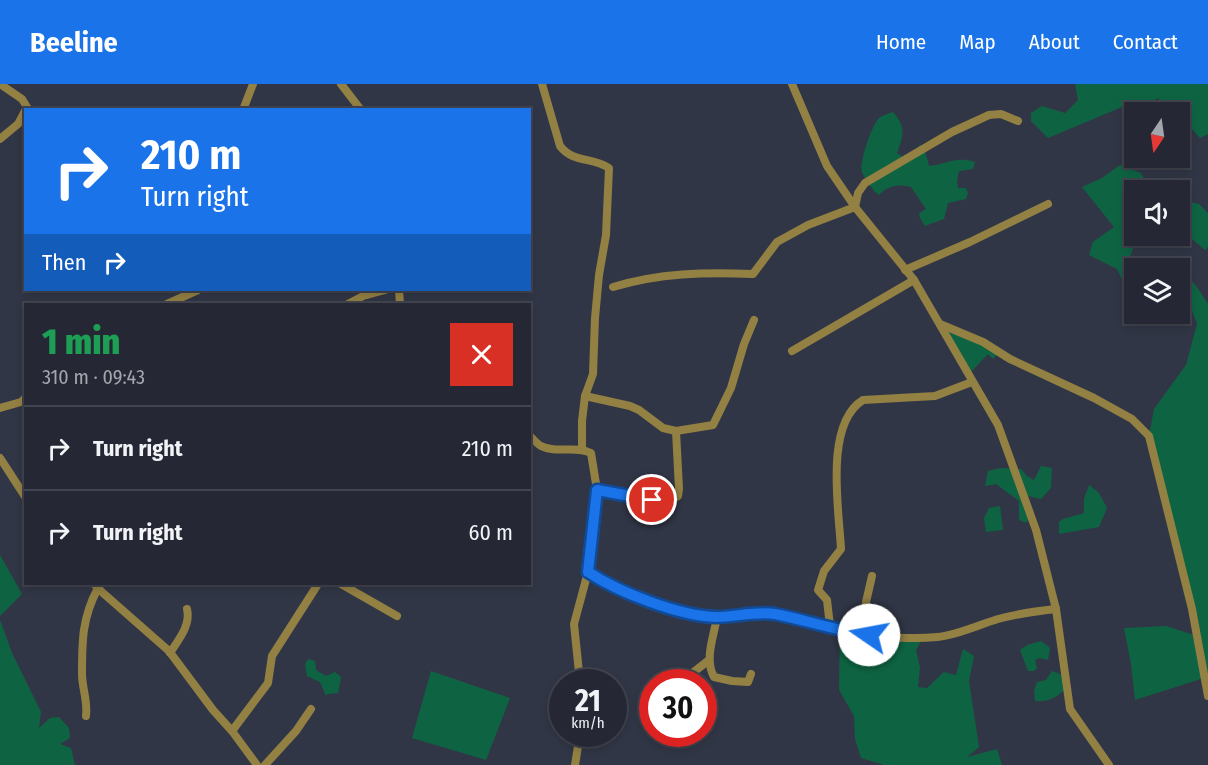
<!DOCTYPE html>
<html lang="en">
<head>
<meta charset="utf-8">
<style>
	:root { --surface:#252834; --page:#2d303c; --text:#f1f3f6; --muted:#a3a6ac; --line:#42444f; --accent:#1a73e8 }
	body { margin:0; font-family:"Fira Sans Condensed",sans-serif; background:var(--page); color:var(--text); height:100vh; display:flex; flex-direction:column; font-size:22px; white-space:nowrap }
	* { box-sizing:border-box; margin:0 }
	p { font-size:20px; color:var(--muted) }
	.icon { flex:none; width:33px; height:33px; fill:none; stroke:currentColor; stroke-width:2; stroke-linecap:round; stroke-linejoin:round }
	.map { position:relative; flex:1; overflow:hidden }
	.details { position:absolute; left:24px; top:219px; width:507px; height:282px; display:flex; flex-direction:column; background:var(--surface); border-radius:0px; box-shadow:0 3px 9px #0003,0 0 0 2px var(--line) }
	.details>* { flex:none }
	.banner { position:absolute; left:24px; top:24px; width:507px; height:183px; border-radius:0px; box-shadow:0 3px 9px #0003,0 0 0 2px var(--line); background:#1a73e8; color:#fff; overflow:hidden }
	.needle { width:39px; rotate:193deg }
	.buttons { position:absolute; left:1124px; top:18px; display:grid; gap:12px }
	.buttons a { display:grid; place-items:center; width:66px; height:66px; border-radius:0px; background:var(--surface); box-shadow:0 3px 9px #0003,0 0 0 2px var(--line); font-size:30px }
	.speed { position:absolute; left:549px; top:585px; display:flex; gap:12px; font-size:30px; font-weight:700; text-align:center }
	.speed>* { display:grid; place-content:center; width:78px; height:78px; border-radius:50%; background:var(--surface); box-shadow:0 3px 9px #0003,0 0 0 2px var(--line); line-height:1 }
	.speed small { font-size:15px; font-weight:400 }
	.speed .limit { border:9px solid #d22; background:#fff; color:#111 }
	.pin { position:absolute; display:grid; place-items:center; width:51px; height:51px; color:#fff; margin:-26px; border:3px solid #fff; border-radius:50%; box-shadow:0 2px 6px #0007 }
	.me { position:absolute; width:66px; margin:-33px; rotate:282deg; stroke-linejoin:round; filter:drop-shadow(0 0 4px #0008) }
	.turn { display:flex; align-items:center; gap:21px; height:126px; padding:0 18px; font-size:27px }
	.turn .icon { width:78px; height:78px; stroke-width:2.5 }
	.turn b { display:block; font-size:42px; line-height:51px }
	.then { display:flex; align-items:center; height:57px; padding:0 18px; background:#0003; gap:12px; font-size:22px }
	.round { display:grid; place-items:center; flex:none; width:63px; height:63px; border-radius:0px; background:var(--page) }
	.headline { display:flex; align-items:center; justify-content:space-between; height:102px; padding:0 18px }
	h1 { font-size:36px; font-weight:800; line-height:45px; color:#1e9e55 }
	ul { padding:0; list-style:none }
	li { display:flex; align-items:center; gap:18px; height:84px; padding:0 18px; border-top:2px solid var(--line) }
	li div { flex:1 }
	li b { display:block; font-size:22px }
	li em { font-style:normal }
	header { display:flex; align-items:center; gap:36px; box-sizing:border-box; height:84px; padding:0 30px; background:var(--accent); color:#fff }
	header strong { font-size:28px }
	nav { display:flex; gap:33px; margin-inline-start:auto; font-size:21px }
	.map>svg:first-child { display:block }
	.green { fill:#0e6442 }
	.lines { fill:none; stroke-linecap:round; stroke-linejoin:round }
	.minor { stroke:#938043; stroke-width:8 }
	.route-casing { stroke:#114b97; stroke-width:15 }
	.route { stroke:#1a73e8; stroke-width:10 }
</style>
</head>
<body>
<header>
<strong>Beeline</strong>
<nav><a>Home</a><a>Map</a><a>About</a><a>Contact</a></nav>
</header>
<div class="map">
<svg width="1208" height="681" viewBox="0 0 1208 681">
	<rect width="100%" height="100%" fill="#313646"/>
	<g class="green">
		<polygon points="1075,0 1208,0 1208,50 1200,54 1193,46 1179,40 1179,28 1168,28 1158,14 1128,32 1122,23 1048,54 1031,37 1031,29 1042,22 1065,29 1078,16"/>
		<path d="M893,28C906,43 904,51 897,69L906,75L920,61L924,62L929,82C949,80 955,72 975,78L973,85L959,87L957,97L958,104H966L968,109L966,115L948,119L944,135L925,142L920,134L919,129L926,125L911,103C898,100 889,101 879,111C874,108 864,94 862,88C859,78 872,41 879,34C883,31 888,30 893,28Z"/>
		<polygon points="1120,81 1141,89 1150,106 1134,106 1134,152 1138,152 1130,172 1134,184 1134,205 1125,202 1117,185 1089,171 1093,158 1114,143 1082,103 1102,94"/>
		<polygon points="1179,96 1190,118 1199,120 1208,129 1208,163 1205,166 1185,149 1179,137 1179,106 1168,106 1167,102"/>
		<path d="M1179,188C1192,193 1201,209 1208,220V612L1204,594L1135,616L1131,580L1124,544L1166,542L1197,552L1149,352L1154,325L1186,281L1197,240L1190,221L1179,214Z"/>
		<polygon points="947,248 983,258 999,268 993,275 988,270 970,289"/>
		<polygon points="1041,382 1052,384 1051,404 1041,415 1028,412 1034,428 1026,439 1019,436 1019,417 996,400 985,402 988,387 1000,384 1021,385 1027,392 1034,396"/>
		<polygon points="1089,401 1099,409 1107,424 1099,443 1059,450 1059,438 1063,435 1084,429 1084,415"/>
		<polygon points="1000,422 1003,446 986,448 984,434 989,424"/>
		<polygon points="0,471 22,510 0,532"/>
		<polygon points="0,536 12,569 41,628 39,644 50,634 59,633 69,644 70,654 60,660 71,664 75,681 0,681"/>
		<polygon points="840,544 923,554 916,566 920,584 918,603 927,604 944,588 956,591 963,565 974,572 969,597 979,663 967,673 997,665 1002,681 884,681 861,674 855,655 854,632 839,606"/>
		<polygon points="1041,557 1050,564 1048,576 1039,574 1035,576 1037,584 1034,587 1028,587 1020,566 1027,561"/>
		<polygon points="308,575 315,577 316,586 326,592 335,588 341,593 338,609 328,610 326,612 320,598 307,592 305,580"/>
		<polygon points="431,587 510,614 486,676 412,654"/>
		<path d="M1052,587L1060,590L1068,602C1058,613 1050,618 1035,617L1034,607L1037,598L1046,596Z"/>
	</g>
	<g class="lines">
		<g class="minor">
			<polyline points="341,0 361,26"/>
			<path d="M542,0L560,62C573,79 592,73 609,84L606,151L599,191L595,234L593,290L585,312L582,337V365"/>
			<polyline points="792,0 827,82 855,123 914,196 998,341 1036,446 1056,525 1070,625 1109,681"/>
			<polyline points="243,26 253,0"/>
			<polyline points="0,55 18,40 27,23 22,15 0,0"/>
			<polyline points="905,186 970,158 1048,120"/>
			<path d="M613,203C659,189 705,188 753,190L777,158L808,141L855,123L858,109L865,99L952,48L989,31L1001,30L1018,37"/>
			<polyline points="399,206 400,220"/>
			<polyline points="167,220 198,206"/>
			<polyline points="348,220 363,212 385,206"/>
			<polyline points="940,240 983,258 1010,275 1094,314 1132,335 1149,352 1192,525 1208,612"/>
			<polyline points="792,267 914,196"/>
			<polyline points="585,312 630,322 639,326 663,344 676,347 713,341 731,304 744,260 754,236"/>
			<polyline points="0,324 21,318 26,313"/>
			<path d="M530,352C533,355 537,360 541,362C556,370 575,361 591,369L597,406L588,488L574,540L580,598"/>
			<polyline points="0,374 26,414"/>
			<path d="M597,406C615,409 664,423 678,412L679,405L676,347"/>
			<path d="M588,488C617,507 676,531 711,533C732,534 754,526 775,530C829,540 881,559 937,553C957,551 978,541 998,535C1017,530 1037,527 1056,525"/>
			<polyline points="94,500 103,509 169,567 213,626 232,647 257,681"/>
			<polyline points="341,500 397,532"/>
			<path d="M717,533C714,552 704,575 714,593L732,597L748,598L751,590"/>
			<path d="M830,542L827,516L818,506L824,487L841,465C839,426 824,340 863,316L935,312L972,298"/>
			<polyline points="869,551 866,518 872,492"/>
			<path d="M170,569C179,555 191,541 187,525"/>
			<polyline points="681,598 709,576"/>
			<path d="M86,632C88,617 82,604 82,590C82,557 82,534 98,504"/>
			<polyline points="232,647 268,599 272,572 318,500"/>
			<polyline points="265,681 296,647 311,625"/>
			<polyline points="575,681 580,650"/>
		</g>
	</g>
	<g class="lines">
		<defs>
			<path id="route" d="M652,416L597,406L588,488C618,508 679,532 716,533C735,533 756,527 775,530C806,536 837,547 869,551"/>
		</defs>
		<use href="#route" class="route-casing"/>
		<use href="#route" class="route"/>
	</g>
</svg>
<div class="buttons">
<a><svg class="needle" viewBox="-14 -14 28 28"><path d="M0-13l5 13h-10z" fill="#e53935"/><path d="M0 13l5-13h-10z" fill="#a3a6ac"/></svg></a>
<a><svg class="icon" aria-label="sound" viewBox="0 0 24 24"><path d="M4 9h4l5-4v14l-5-4H4zM17 9q2 3 0 6"/></svg></a>
<a><svg class="icon" aria-label="layers" viewBox="0 0 24 24"><path d="M12 4l9 5-9 5-9-5zM3 14l9 5 9-5"/></svg></a>
</div>
<div class="speed"><div>21<small>km/h</small></div><div class="limit">30</div></div>
<div class="pin" style="left:652px;top:416px;background:#d93025"><svg class="icon" aria-label="arrive" viewBox="0 0 24 24"><path d="M6 21V4h12l-3 4 3 4H6"/></svg></div>
<svg class="me" style="left:869px;top:551px" viewBox="-20 -20 40 40"><circle r="19" fill="#fff"/><path d="M0-13L10 11 0 6-10 11z" fill="#1a73e8"/></svg>
<div class="banner">
<div class="turn"><svg class="icon" aria-label="right" viewBox="0 0 24 24"><path d="M7 20v-9h11M14 6l5 5-5 5"/></svg><div><b>210 m</b>Turn right</div></div>
<div class="then">Then<svg class="icon" aria-label="right" viewBox="0 0 24 24"><path d="M7 20v-9h11M14 6l5 5-5 5"/></svg></div>
</div>
<section class="details">
<div class="headline"><div><h1>1 min</h1><p>310 m · 09:43</p></div><a class="round" style="background:#d93025;color:#fff"><svg class="icon" aria-label="close" viewBox="0 0 24 24"><path d="M6 6l12 12M18 6L6 18"/></svg></a></div>
<ul>
<li><svg class="icon" aria-label="right" viewBox="0 0 24 24"><path d="M7 20v-9h11M14 6l5 5-5 5"/></svg><div><b>Turn right</b></div><em>210 m</em></li>
<li><svg class="icon" aria-label="right" viewBox="0 0 24 24"><path d="M7 20v-9h11M14 6l5 5-5 5"/></svg><div><b>Turn right</b></div><em>60 m</em></li>
</ul>
</section>
</div>
</body>
</html>
